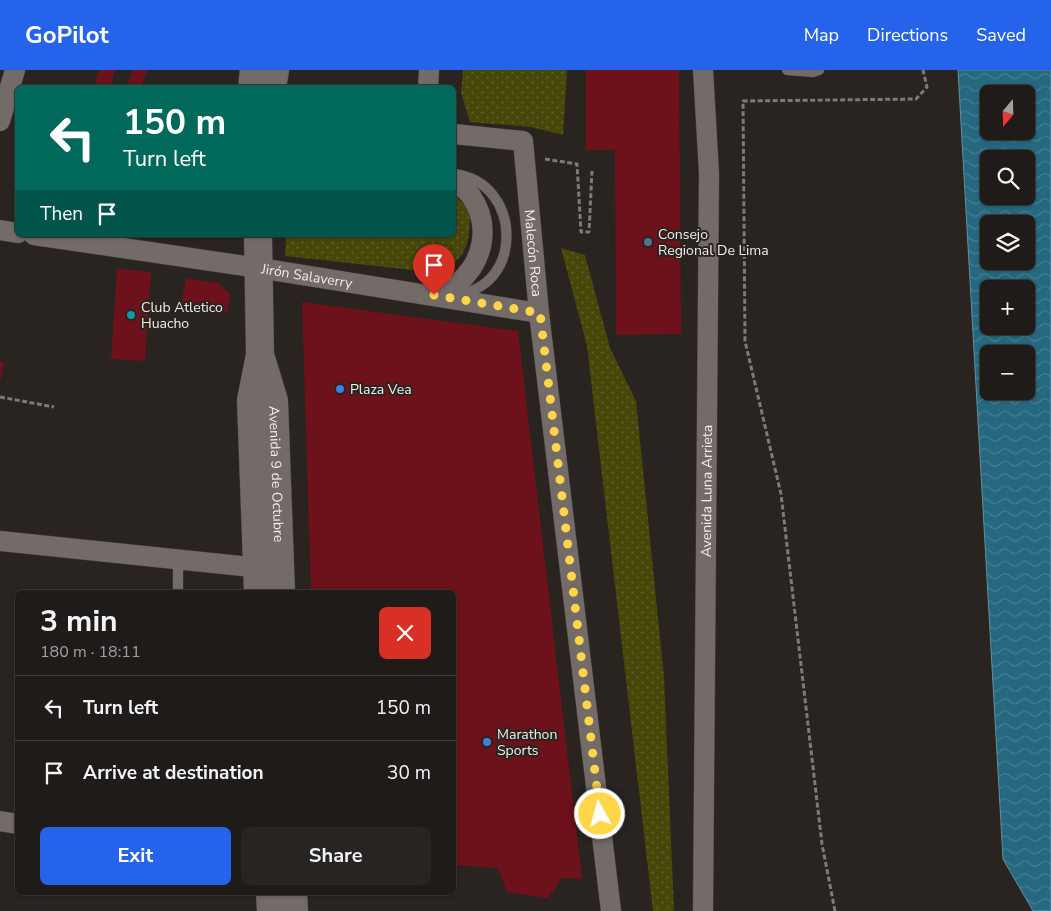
<!DOCTYPE html>
<html lang="en">
<head>
<meta charset="utf-8">
<style>
	:root { --surface:#1f1b18; --page:#272421; --text:#f1f3f6; --muted:#a1a1a2; --line:#3c3937; --accent:#2563eb }
	body { margin:0; font-family:"Nunito Sans",sans-serif; background:var(--page); color:var(--text); height:100vh; display:flex; flex-direction:column; font-size:19px; white-space:nowrap }
	* { box-sizing:border-box; margin:0 }
	p { font-size:16px; color:var(--muted) }
	.icon { flex:none; width:28px; height:28px; fill:none; stroke:currentColor; stroke-width:2; stroke-linecap:round; stroke-linejoin:round }
	.map { position:relative; flex:1; overflow:hidden }
	.side { position:absolute; left:15px; top:520px; width:441px; height:305px; display:flex; flex-direction:column; background:var(--surface); border-radius:8px; box-shadow:0 1px 4px #0004,0 0 0 1px var(--line) }
	.side>* { flex:none }
	.banner { position:absolute; left:15px; top:15px; width:441px; height:152px; border-radius:8px; box-shadow:0 1px 4px #0004,0 0 0 1px var(--line); background:#00695c; color:#fff; overflow:hidden }
	.needle { width:32px; rotate:199deg }
	.buttons { position:absolute; left:980px; top:15px; display:grid; gap:10px }
	.buttons a { display:grid; place-items:center; width:55px; height:55px; border-radius:8px; background:var(--surface); box-shadow:0 1px 4px #0004,0 0 0 1px var(--line); font-size:25px }
	.pin { position:absolute; display:grid; place-items:center; width:42px; height:42px; color:#fff; margin:-51px -21px; border-radius:50% 50% 50% 0; rotate:-45deg; box-shadow:0 0 5px #0007 }
	.pin .icon { rotate:45deg }
	.me { position:absolute; width:55px; margin:-28px; rotate:353deg; stroke-linejoin:round; filter:drop-shadow(0 0 4px #0008) }
	.turn { display:flex; align-items:center; gap:18px; height:105px; padding:0 25px; font-size:22px }
	.turn .icon { width:65px; height:65px; stroke-width:2.5 }
	.turn b { display:block; font-size:35px; line-height:42px }
	.then { display:flex; align-items:center; height:48px; padding:0 25px; background:#0003; gap:10px; font-size:19px }
	.round { display:grid; place-items:center; flex:none; width:52px; height:52px; border-radius:8px; background:var(--page) }
	.summary { display:flex; align-items:center; justify-content:space-between; height:85px; padding:0 25px }
	h1 { font-size:30px; font-weight:700; line-height:38px }
	.action { display:flex; gap:10px; margin-top:auto; padding:10px 25px }
	.action a { flex:1; height:58px; border-radius:8px; background:var(--accent); color:#fff; font-size:20px; font-weight:700; line-height:58px; text-align:center }
	.action a+a { background:var(--page); color:var(--text) }
	ul { padding:0; list-style:none }
	li { display:flex; align-items:center; gap:15px; height:65px; padding:0 25px; border-top:1px solid var(--line) }
	li div { flex:1 }
	li b { display:block; font-size:19px }
	li em { font-style:normal }
	header { display:flex; align-items:center; gap:30px; box-sizing:border-box; height:70px; padding:0 25px; background:var(--accent); color:#fff }
	header strong { font-size:24px }
	nav { display:flex; gap:28px; margin-inline-start:auto; font-size:18px }
	.map>svg:first-child { display:block }
	.grass { fill:url(#grass-dots) }
	.water { fill:url(#water-waves); stroke:#62909f; fill-rule:evenodd }
	.building { fill:#6d111b }
	.lines { fill:none; stroke-linecap:round; stroke-linejoin:round }
	.lane-casing { stroke:#433e3b; stroke-width:11 }
	.street-casing { stroke:#433e3b; stroke-width:21 }
	.secondary-casing { stroke:#433e3b; stroke-width:29 }
	.path { stroke:#7f7a77; stroke-width:3; stroke-dasharray:5 2.5; stroke-linecap:butt }
	.lane { stroke:#726b67; stroke-width:10 }
	.street { stroke:#726b67; stroke-width:20 }
	.secondary { stroke:#726b67; stroke-width:28 }
	.route { stroke:#ffd54a; stroke-width:9; stroke-dasharray:0 16.2 }
	.service-dot { fill:#5c6f8a; stroke:#292420; stroke-width:2 }
	.culture-dot { fill:#0f9aa8; stroke:#292420; stroke-width:2 }
	.shop-dot { fill:#3f7fe0; stroke:#292420; stroke-width:2 }
	.labels { text-anchor:middle; dominant-baseline:central; stroke-width:4; stroke-linejoin:round; paint-order:stroke }
	.poi-label { font-size:14px; fill:#f1edea; stroke:#292420; text-anchor:start }
	.street-label { font-size:14px; fill:#f1edea; stroke:#292420 }
</style>
</head>
<body>
<header>
<strong>GoPilot</strong>
<nav><a>Map</a><a>Directions</a><a>Saved</a></nav>
</header>
<div class="map">
<svg width="1051" height="841" viewBox="0 0 1051 841">
	<defs>
		<pattern id="grass-dots" width="8" height="8" patternUnits="userSpaceOnUse" patternTransform="scale(1.25)"><rect width="8" height="8" fill="#464708"/><path d="M2 2h.1M6 6h.1" fill="none" stroke="#61622c" stroke-width="1.8" stroke-linecap="round"/></pattern>
		<pattern id="water-waves" width="16" height="10" patternUnits="userSpaceOnUse" patternTransform="scale(1.25)"><rect width="16" height="10" fill="#25687f"/><path d="M0 5q4-4 8 0t8 0" fill="none" stroke="#457e91"/></pattern>
	</defs>
	<rect width="100%" height="100%" fill="#292420"/>
	<g class="grass">
		<polygon points="463,0 567,0 563,65 531,57 470,52 461,23"/>
		<path d="M454,125L470,140C470,174 467,194 431,202L285,186L286,165H454Z"/>
		<polygon points="561,178 585,185 610,278 636,331 664,607 674,841 653,841 587,276"/>
	</g>
	<path class="water" d="M958,0H1051V841H1033L1003,789ZM989,24H1026V61H989ZM989,89H1026V126H989ZM989,154H1026V191H989ZM989,219H1026V256H989ZM989,284H1026V321H989Z"/>
	<g class="building">
		<polygon points="99,0 115,0 110,18 94,18"/>
		<polygon points="133,0 147,0 141,18 126,18"/>
		<polygon points="586,0 679,0 681,264 616,265 615,80 586,80"/>
		<polygon points="117,199 151,202 145,291 111,289"/>
		<polygon points="186,208 218,213 230,224 227,242 181,235"/>
		<polygon points="302,232 518,261 582,809 562,808 548,828 507,822 498,798 454,795 454,522 311,522"/>
		<polygon points="0,291 4,292 1,309 0,309"/>
		<polygon points="241,519 241,522 198,522 198,521"/>
	</g>
	<g class="lines">
		<defs>
			<g id="lane">
				<polyline points="787,0 813,2 819,0"/>
				<path d="M454,104C524,112 524,221 454,224"/>
				<polyline points="178,490 178,522"/>
			</g>
			<g id="street">
				<polyline points="428,18 429,0"/>
				<polyline points="0,51 15,0"/>
				<path id="s1" d="M454,64L523,71L539,243L611,841"/>
				<polyline points="0,160 18,163"/>
				<path id="s2" d="M34,165L259,198L539,243"/>
				<path d="M433,225C441,221 452,219 458,213C484,191 491,155 471,126C467,120 459,115 454,110"/>
				<polyline points="0,471 271,499"/>
				<polyline points="0,751 18,754"/>
				<path id="s3" d="M703,841L709,103L703,0"/>
			</g>
			<g id="secondary">
				<polyline points="252,18 254,0"/>
				<polyline points="272,18 275,0"/>
				<path id="s4" d="M261,288L274,331L281,522"/>
				<polyline points="258,522 251,330 260,285 258,165"/>
				<polyline points="270,822 271,841"/>
				<polyline points="293,822 294,841"/>
			</g>
		</defs>
		<use href="#lane" class="lane-casing"/>
		<use href="#street" class="street-casing"/>
		<use href="#secondary" class="secondary-casing"/>
		<g class="path">
			<polyline points="545,89 577,94 581,162 589,162 592,101"/>
			<polyline points="0,327 54,337"/>
			<polyline points="835,841 822,774 781,424 745,271 743,31 916,29 927,17 923,0"/>
		</g>
		<use href="#lane" class="lane"/>
		<use href="#street" class="street"/>
		<use href="#secondary" class="secondary"/>
	</g>
	<g class="lines">
		<polyline class="route" points="434,225 540,243 600,744"/>
	</g>
	<circle class="service-dot" cx="648" cy="172" r="5"/>
	<circle class="culture-dot" cx="131" cy="245" r="5"/>
	<g class="shop-dot">
		<circle cx="340" cy="319" r="5"/>
		<circle cx="487" cy="672" r="5"/>
	</g>
	<g class="labels">
		<g class="poi-label">
			<text x="658" y="164">Consejo<tspan x="658" dy="16">Regional De Lima</tspan></text>
			<text x="141" y="237">Club Atletico<tspan x="141" dy="16">Huacho</tspan></text>
			<text x="350" y="319">Plaza Vea</text>
			<text x="497" y="664">Marathon<tspan x="497" dy="16">Sports</tspan></text>
		</g>
		<g class="street-label">
			<text stroke="none"><textPath href="#s1" startOffset="182">Malecón Roca</textPath></text>
			<text stroke="none"><textPath href="#s2" startOffset="276">Jirón Salaverry</textPath></text>
			<text stroke="none"><textPath href="#s4" startOffset="118">Avenida 9 de Octubre</textPath></text>
			<text stroke="none"><textPath href="#s3" startOffset="420">Avenida Luna Arrieta</textPath></text>
		</g>
	</g>
</svg>
<div class="buttons">
<a><svg class="needle" viewBox="-14 -14 28 28"><path d="M0-13l5 13h-10z" fill="#e53935"/><path d="M0 13l5-13h-10z" fill="#a1a1a2"/></svg></a>
<a><svg class="icon" aria-label="search" viewBox="0 0 24 24"><circle cx="10" cy="10" r="6"/><path d="M15 15l6 6"/></svg></a>
<a><svg class="icon" aria-label="layers" viewBox="0 0 24 24"><path d="M12 4l9 5-9 5-9-5zM3 14l9 5 9-5"/></svg></a>
<a>+</a>
<a>−</a>
</div>
<div class="pin" style="left:434px;top:225px;background:#d93025"><svg class="icon" aria-label="arrive" viewBox="0 0 24 24"><path d="M6 21V4h12l-3 4 3 4H6"/></svg></div>
<svg class="me" style="left:600px;top:744px" viewBox="-20 -20 40 40"><circle r="17" fill="#ffd54a" stroke="#fff" stroke-width="3"/><path d="M0-11L8 9 0 5-8 9z" fill="#fff"/></svg>
<div class="banner">
<div class="turn"><svg class="icon" aria-label="left" viewBox="0 0 24 24"><path d="M17 20v-9H6M10 6l-5 5 5 5"/></svg><div><b>150 m</b>Turn left</div></div>
<div class="then">Then<svg class="icon" aria-label="arrive" viewBox="0 0 24 24"><path d="M6 21V4h12l-3 4 3 4H6"/></svg></div>
</div>
<section class="side">
<div class="summary"><div><h1>3 min</h1><p>180 m · 18:11</p></div><a class="round" style="background:#d93025;color:#fff"><svg class="icon" aria-label="close" viewBox="0 0 24 24"><path d="M6 6l12 12M18 6L6 18"/></svg></a></div>
<ul>
<li><svg class="icon" aria-label="left" viewBox="0 0 24 24"><path d="M17 20v-9H6M10 6l-5 5 5 5"/></svg><div><b>Turn left</b></div><em>150 m</em></li>
<li><svg class="icon" aria-label="arrive" viewBox="0 0 24 24"><path d="M6 21V4h12l-3 4 3 4H6"/></svg><div><b>Arrive at destination</b></div><em>30 m</em></li>
</ul>
<div class="action"><a>Exit</a><a>Share</a></div>
</section>
</div>
</body>
</html>
